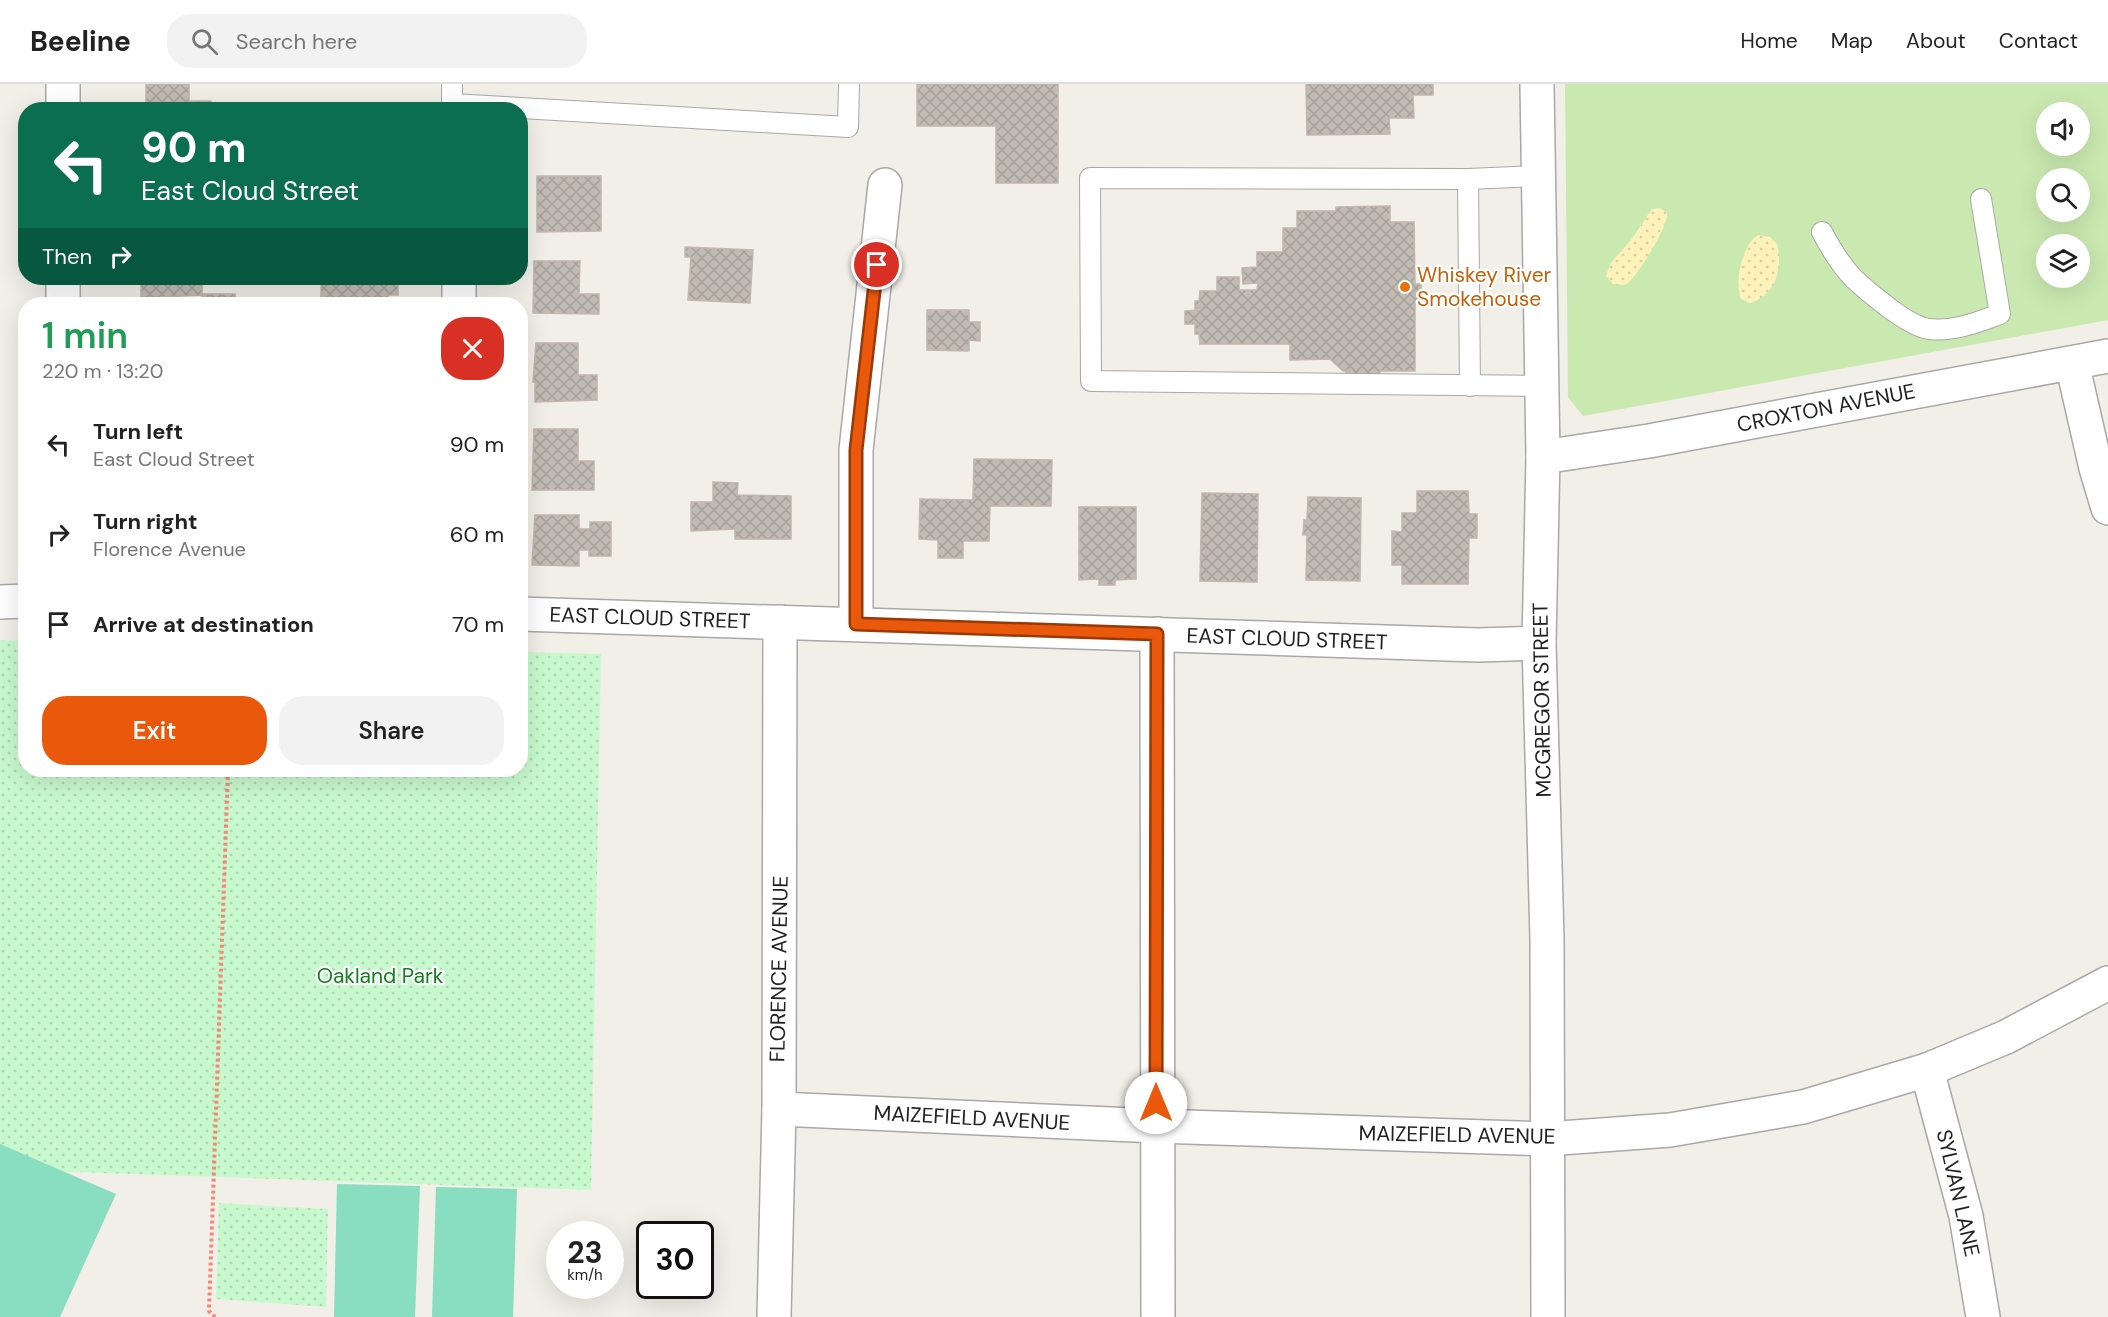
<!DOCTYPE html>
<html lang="en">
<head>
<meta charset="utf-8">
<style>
	:root { --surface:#fff; --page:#f2f2f2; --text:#222; --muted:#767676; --line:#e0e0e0; --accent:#ea580c }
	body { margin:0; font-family:"DM Sans",sans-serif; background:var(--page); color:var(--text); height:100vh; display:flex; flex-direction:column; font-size:22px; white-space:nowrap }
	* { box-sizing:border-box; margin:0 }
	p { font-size:20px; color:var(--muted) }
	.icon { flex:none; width:33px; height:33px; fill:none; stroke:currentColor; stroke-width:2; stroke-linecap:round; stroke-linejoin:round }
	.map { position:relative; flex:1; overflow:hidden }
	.details { position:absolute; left:18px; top:213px; width:510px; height:480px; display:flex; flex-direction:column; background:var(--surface); border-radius:24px; box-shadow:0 6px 24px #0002 }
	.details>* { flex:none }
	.banner { position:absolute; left:18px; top:18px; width:510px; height:183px; border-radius:24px; box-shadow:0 6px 24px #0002; background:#0b6e4f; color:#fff; overflow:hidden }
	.controls { position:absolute; left:2036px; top:18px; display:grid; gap:12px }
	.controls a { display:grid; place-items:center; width:54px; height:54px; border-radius:50%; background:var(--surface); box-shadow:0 6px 24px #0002; font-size:30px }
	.speed { position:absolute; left:546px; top:1137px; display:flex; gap:12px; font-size:30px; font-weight:700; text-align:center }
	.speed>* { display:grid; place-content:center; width:78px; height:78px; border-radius:50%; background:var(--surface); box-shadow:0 6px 24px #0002; line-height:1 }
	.speed small { font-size:15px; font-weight:400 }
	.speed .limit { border:3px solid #111; border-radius:9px; background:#fff; color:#111 }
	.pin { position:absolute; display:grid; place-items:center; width:51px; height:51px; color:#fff; margin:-26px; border:3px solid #fff; border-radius:50%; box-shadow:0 2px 6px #0007 }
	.me { position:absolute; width:66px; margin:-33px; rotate:0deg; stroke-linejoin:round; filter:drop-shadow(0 0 4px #0008) }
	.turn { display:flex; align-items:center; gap:21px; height:126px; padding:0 24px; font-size:27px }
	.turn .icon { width:78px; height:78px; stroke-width:2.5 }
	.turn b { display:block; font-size:42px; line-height:51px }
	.then { display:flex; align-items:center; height:57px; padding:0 24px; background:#0003; gap:12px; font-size:22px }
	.round { display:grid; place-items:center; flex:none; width:63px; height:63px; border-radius:24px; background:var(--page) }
	.head { display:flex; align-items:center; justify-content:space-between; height:102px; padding:0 24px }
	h1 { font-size:36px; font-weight:600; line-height:45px; color:#1e9e55 }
	.cta { display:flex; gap:12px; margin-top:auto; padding:12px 24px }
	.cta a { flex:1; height:69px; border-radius:24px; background:var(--accent); color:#fff; font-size:24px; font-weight:600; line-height:69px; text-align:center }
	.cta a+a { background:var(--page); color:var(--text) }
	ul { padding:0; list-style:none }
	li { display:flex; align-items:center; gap:18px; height:90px; padding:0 24px }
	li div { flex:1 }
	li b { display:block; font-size:22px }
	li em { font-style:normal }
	header { display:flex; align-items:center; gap:36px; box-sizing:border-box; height:84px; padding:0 30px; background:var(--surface); border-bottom:2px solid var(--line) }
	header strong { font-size:28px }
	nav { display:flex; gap:33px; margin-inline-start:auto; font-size:21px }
	.search { width:420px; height:54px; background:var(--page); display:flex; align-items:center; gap:15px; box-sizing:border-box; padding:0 21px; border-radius:24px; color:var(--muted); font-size:22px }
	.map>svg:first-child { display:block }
	.grass { fill:#cae9b0; fill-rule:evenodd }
	.sand { fill:url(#sand-dots) }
	.park { fill:url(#park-dots) }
	.pitch { fill:#89ddc0 }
	.building { fill:url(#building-cross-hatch); stroke:#c3b6ab; stroke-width:1.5 }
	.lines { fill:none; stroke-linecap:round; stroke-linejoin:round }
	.service-casing { stroke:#a8a8a8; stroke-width:22 }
	.minor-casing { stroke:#a8a8a8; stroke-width:36 }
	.path { stroke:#f68774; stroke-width:4; stroke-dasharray:3 3; stroke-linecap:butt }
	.service { stroke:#fff; stroke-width:20 }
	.minor { stroke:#fff; stroke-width:33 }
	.route-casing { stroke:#983908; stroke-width:15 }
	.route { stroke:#ea580c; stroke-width:10 }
	.food-dot { fill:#e8710a; stroke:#fff; stroke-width:2 }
	.labels { text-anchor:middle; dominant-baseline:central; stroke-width:4.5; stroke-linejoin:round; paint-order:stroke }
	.food-label { font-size:21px; fill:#c56008; stroke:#fff; text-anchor:start }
	.street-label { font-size:21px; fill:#212121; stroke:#fff }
	.park-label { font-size:21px; fill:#0f801d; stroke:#fff }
</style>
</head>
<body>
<header>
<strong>Beeline</strong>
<div class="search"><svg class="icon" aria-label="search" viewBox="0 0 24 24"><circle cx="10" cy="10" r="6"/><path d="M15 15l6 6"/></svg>Search here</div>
<nav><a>Home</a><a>Map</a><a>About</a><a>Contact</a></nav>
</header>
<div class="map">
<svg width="2108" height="1233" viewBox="0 0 2108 1233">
	<defs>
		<pattern id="sand-dots" width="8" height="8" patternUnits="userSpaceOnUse" patternTransform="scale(1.5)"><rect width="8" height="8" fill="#fdf2ba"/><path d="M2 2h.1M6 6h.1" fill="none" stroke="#d9cfa0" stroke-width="1.8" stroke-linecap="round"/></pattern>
		<pattern id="park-dots" width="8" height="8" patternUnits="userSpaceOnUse" patternTransform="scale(1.5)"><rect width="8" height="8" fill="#c8f9ce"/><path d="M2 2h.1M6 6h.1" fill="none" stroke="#acd5b1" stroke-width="1.8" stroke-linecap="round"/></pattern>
		<pattern id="building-cross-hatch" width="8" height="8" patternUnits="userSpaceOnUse" patternTransform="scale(1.5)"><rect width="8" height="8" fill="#c2bbb4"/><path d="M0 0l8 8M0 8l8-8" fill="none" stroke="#a6a09a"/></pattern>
	</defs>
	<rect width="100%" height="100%" fill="#f1efe8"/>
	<path class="grass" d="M1565,0H2108V236L1583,332L1568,313ZM2046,28H2079V62H2046ZM2046,94H2079V128H2046ZM2046,160H2079V194H2046Z"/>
	<g class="sand">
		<path d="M1660,124L1667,129C1669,141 1636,196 1625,201L1613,200L1606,192L1610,180L1631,156L1652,125Z"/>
		<path d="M1758,151L1770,153L1777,160C1783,184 1776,211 1750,219L1741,215C1734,198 1742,161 1758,151Z"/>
	</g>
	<g class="park">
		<polygon points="0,556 25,557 26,686 520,686 521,568 601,570 591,1106 46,1087 0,1065"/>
		<polygon points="219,1119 328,1125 326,1223 216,1215"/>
	</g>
	<g class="pitch">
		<polygon points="0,1060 116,1110 60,1233 0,1233"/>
		<polygon points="337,1100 420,1102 415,1233 334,1233"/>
		<polygon points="436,1103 517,1105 513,1233 432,1233"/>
	</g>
	<g class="building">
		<polygon points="146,0 189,0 189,17 211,17 211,26 146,26"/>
		<polygon points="917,0 1058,0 1058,99 996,99 996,42 917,42"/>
		<polygon points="1306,0 1433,0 1433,11 1413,11 1414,34 1389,34 1390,50 1307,51"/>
		<polygon points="537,92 601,92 601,147 537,148"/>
		<polygon points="1390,122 1390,138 1414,138 1415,200 1421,200 1421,217 1415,217 1415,287 1380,287 1380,298 1346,298 1346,287 1343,287 1330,275 1290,276 1290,260 1200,260 1199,250 1195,250 1195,242 1199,240 1185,240 1185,227 1200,226 1200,224 1195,225 1195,217 1199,217 1200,207 1217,207 1217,193 1239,193 1239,206 1257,206 1258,199 1243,200 1242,184 1257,183 1257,168 1283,168 1283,144 1297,144 1297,127 1336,127 1336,123"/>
		<polygon points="685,163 753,166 750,219 688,216 691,173 685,173"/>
		<polygon points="534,177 580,177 579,210 599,210 599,230 533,229"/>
		<polygon points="141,194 202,194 202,210 235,210 236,220 202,220 202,211 141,214"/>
		<polygon points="308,194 398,194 398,211 388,211 388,220 321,220 321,196 308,197"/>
		<polygon points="927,226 969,226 969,238 980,238 980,257 969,256 969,267 927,266"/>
		<polygon points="536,259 578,259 578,291 597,291 597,316 535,318 535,298 533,298"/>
		<polygon points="534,345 578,345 578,377 594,377 594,406 532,406"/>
		<polygon points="974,375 1052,376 1051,422 990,422 989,457 963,457 963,474 938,474 938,456 919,455 920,415 973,416"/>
		<polygon points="713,398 738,399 737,411 791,412 791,455 735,455 735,445 691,447 691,418 713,418"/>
		<polygon points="1417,407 1468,407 1469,430 1477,430 1477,454 1469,454 1468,500 1402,500 1402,481 1392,481 1392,447 1402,448 1402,429 1417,429"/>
		<polygon points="1202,409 1258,410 1257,498 1200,497"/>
		<polygon points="1308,413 1361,414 1360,497 1306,496 1307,451 1303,451 1304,436 1307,436"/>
		<polygon points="1079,423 1136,423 1136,495 1115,496 1115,501 1099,501 1099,495 1079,496"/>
		<polygon points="535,431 579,431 579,445 590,445 590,438 611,438 611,472 589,472 589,466 579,466 579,482 532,481"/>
	</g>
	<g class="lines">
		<defs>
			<g id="service">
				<polyline points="452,0 452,20 848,43 849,0"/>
				<polyline points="1538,92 1468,95 1090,94 1091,297 1542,302"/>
				<polyline points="1468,95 1470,302"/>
				<path d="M1822,148C1831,165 1840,180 1853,194C1868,208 1909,243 1929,245C1954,248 1978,238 2000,230L1981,115"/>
			</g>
			<g id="minor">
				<polyline points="1537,0 1543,373 1539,559 1547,855 1548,1233"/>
				<polyline points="63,26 63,0"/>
				<polyline points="459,194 459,220"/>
				<polyline points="63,220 63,194"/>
				<polyline points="2072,279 2096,384 2108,424"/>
				<polyline points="1543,373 1649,357 2108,272"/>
				<polyline points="0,518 26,517"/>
				<polyline points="520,530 1478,561 1539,559"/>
				<polyline points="856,539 856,366 885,101"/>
				<polyline points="1157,550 1158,1233"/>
				<polyline points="1927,986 1966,1132 1983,1233"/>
				<polyline points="779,1025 1156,1042 1547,1055 1670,1046 1803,1023 1927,986 2006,953 2108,899"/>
				<polyline points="774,1233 779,1025 780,538"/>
			</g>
		</defs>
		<use href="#service" class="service-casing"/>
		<use href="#minor" class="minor-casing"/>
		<polyline class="path" points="215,1233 209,1227 228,686"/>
		<use href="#service" class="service"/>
		<use href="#minor" class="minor"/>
	</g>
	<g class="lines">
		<defs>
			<polyline id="route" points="877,181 856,366 856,540 1157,550 1156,1019"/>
		</defs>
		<use href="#route" class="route-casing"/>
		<use href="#route" class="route"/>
	</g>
	<circle class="food-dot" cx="1405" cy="203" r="6"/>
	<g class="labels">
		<g class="food-label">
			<text x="1417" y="191">Whiskey River<tspan x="1417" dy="24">Smokehouse</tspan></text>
		</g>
		<g class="street-label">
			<text transform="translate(1826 324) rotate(-11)">CROXTON AVENUE</text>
			<text transform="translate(650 534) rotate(2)">EAST CLOUD STREET</text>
			<text transform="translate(1287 555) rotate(2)">EAST CLOUD STREET</text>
			<text transform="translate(1542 616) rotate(-91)">MCGREGOR STREET</text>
			<text transform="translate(779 885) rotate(-89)">FLORENCE AVENUE</text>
			<text transform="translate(972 1034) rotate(3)">MAIZEFIELD AVENUE</text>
			<text transform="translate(1457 1051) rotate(1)">MAIZEFIELD AVENUE</text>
			<text transform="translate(1958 1109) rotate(77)">SYLVAN LANE</text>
		</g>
		<g class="park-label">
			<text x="380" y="892">Oakland Park</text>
		</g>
	</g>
</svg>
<div class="controls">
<a><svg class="icon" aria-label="sound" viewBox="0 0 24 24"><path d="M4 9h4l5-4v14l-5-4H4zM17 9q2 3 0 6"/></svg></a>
<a><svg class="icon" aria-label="search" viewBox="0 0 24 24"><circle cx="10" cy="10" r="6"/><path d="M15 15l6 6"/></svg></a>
<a><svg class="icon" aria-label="layers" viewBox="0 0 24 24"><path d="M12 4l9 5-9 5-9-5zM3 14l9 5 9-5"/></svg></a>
</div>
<div class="speed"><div>23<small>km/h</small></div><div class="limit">30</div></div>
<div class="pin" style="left:877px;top:181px;background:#d93025"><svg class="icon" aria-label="arrive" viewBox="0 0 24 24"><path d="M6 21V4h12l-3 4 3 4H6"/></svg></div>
<svg class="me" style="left:1156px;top:1019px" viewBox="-20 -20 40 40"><circle r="19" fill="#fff"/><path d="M0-13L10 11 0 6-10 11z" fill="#ea580c"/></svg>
<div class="banner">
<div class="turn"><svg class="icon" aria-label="left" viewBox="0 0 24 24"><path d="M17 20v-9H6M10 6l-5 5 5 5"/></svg><div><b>90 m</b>East Cloud Street</div></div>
<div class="then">Then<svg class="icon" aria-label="right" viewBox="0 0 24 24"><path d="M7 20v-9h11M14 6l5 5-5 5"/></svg></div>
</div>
<section class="details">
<div class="head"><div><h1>1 min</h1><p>220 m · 13:20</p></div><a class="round" style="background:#d93025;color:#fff"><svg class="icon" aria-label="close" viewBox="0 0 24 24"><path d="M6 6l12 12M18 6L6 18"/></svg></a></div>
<ul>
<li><svg class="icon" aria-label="left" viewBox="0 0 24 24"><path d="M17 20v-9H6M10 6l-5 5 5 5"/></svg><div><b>Turn left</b><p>East Cloud Street</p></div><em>90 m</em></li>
<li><svg class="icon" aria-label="right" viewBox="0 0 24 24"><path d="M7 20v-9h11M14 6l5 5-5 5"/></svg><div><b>Turn right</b><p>Florence Avenue</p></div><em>60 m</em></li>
<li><svg class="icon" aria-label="arrive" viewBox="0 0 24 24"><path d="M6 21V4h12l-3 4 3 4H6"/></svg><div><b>Arrive at destination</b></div><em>70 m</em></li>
</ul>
<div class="cta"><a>Exit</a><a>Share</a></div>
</section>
</div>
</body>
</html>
